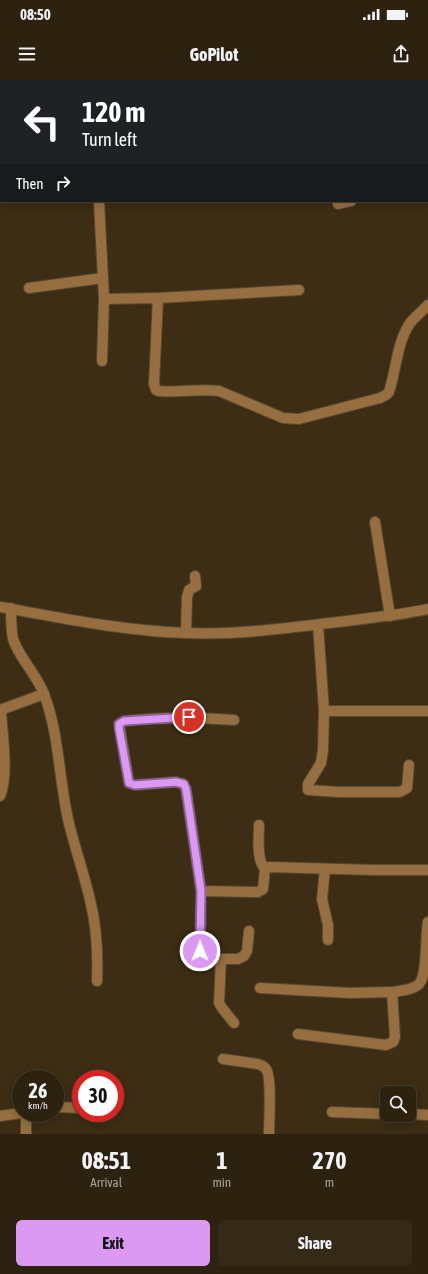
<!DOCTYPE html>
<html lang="en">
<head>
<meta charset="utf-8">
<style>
	:root { --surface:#2d220f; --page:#352a18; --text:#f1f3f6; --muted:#a7a49e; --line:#483f2f; --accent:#dc99f4 }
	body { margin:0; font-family:"Asap Condensed",sans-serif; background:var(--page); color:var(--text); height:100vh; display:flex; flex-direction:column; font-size:15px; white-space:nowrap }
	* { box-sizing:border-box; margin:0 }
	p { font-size:13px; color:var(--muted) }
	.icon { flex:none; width:22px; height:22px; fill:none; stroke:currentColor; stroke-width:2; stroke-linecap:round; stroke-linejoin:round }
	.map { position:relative; height:1054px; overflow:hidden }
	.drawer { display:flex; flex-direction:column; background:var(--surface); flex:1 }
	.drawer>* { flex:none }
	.guide { position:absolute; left:0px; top:0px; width:428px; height:122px; box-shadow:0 2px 10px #0003,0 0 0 1px var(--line); background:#202124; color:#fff; overflow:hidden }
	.controls { position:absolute; left:380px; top:1006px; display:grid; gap:8px }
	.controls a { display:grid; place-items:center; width:36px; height:36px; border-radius:6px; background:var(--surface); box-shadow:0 2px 10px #0003,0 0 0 1px var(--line); font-size:20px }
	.speed { position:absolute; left:12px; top:990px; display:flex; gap:8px; font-size:20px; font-weight:700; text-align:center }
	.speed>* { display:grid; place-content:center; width:52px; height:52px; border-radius:50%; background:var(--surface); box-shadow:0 2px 10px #0003,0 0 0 1px var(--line); line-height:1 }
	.speed small { font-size:10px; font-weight:400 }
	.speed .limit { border:6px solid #d22; background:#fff; color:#111 }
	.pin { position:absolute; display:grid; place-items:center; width:34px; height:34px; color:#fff; margin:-17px; border:2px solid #fff; border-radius:50%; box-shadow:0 1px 4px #0007 }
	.me { position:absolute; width:44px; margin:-22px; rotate:0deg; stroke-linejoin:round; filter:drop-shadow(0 0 3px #0008) }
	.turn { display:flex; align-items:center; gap:14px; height:84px; padding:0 16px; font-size:18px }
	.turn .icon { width:52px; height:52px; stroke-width:2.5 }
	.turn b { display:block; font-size:28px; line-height:34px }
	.then { display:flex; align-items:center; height:38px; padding:0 16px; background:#0003; gap:8px; font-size:15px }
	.eta { display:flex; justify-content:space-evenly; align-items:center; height:68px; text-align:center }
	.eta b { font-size:24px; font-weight:700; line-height:28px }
	.primary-button { display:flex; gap:8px; margin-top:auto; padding:8px 16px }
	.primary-button a { flex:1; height:46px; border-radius:6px; background:var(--accent); color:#111; font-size:16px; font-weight:700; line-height:46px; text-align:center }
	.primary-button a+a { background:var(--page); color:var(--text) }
	.status { display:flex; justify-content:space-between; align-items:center; height:28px; padding:0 20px; background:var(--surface); direction:ltr }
	.status svg { height:11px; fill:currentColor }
	header { display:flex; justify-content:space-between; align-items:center; height:52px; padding:0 16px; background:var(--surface); font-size:18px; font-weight:700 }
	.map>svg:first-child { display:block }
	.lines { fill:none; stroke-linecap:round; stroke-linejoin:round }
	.minor-casing { stroke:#584a33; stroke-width:12 }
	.minor { stroke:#966e3f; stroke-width:10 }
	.route-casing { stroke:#8f639f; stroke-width:10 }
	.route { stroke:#dc99f4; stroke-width:7 }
</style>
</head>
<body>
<div class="status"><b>08:50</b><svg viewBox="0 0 49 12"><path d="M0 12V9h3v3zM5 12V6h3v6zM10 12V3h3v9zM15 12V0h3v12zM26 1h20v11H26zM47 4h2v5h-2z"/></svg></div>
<header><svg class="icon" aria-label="menu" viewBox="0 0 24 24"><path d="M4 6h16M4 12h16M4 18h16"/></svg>GoPilot<svg class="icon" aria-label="share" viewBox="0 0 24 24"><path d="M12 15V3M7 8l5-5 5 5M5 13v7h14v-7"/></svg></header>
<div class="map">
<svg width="428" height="1054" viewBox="0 0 428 1054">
	<rect width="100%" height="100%" fill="#3c2d14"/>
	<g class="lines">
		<defs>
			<g id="minor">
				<polyline points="338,0 338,1"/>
				<polyline points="29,1 30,0"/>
				<polyline points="419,1 422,0"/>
				<polyline points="0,21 1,21"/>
				<polyline points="0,62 1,64"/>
				<polyline points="0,86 1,81"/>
				<path d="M99,121L104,219L158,218L154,304L156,310L159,311C179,313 199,308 219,311L283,338L299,339L380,318L386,315L389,312C396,291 397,262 410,243C415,237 422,231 428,225"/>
				<polyline points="338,124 351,121"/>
				<polyline points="29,208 103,198"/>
				<polyline points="158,218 299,210"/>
				<polyline points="102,281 104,219"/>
				<polyline points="375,442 390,536"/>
				<path d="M0,527C61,538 124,551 186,553C234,555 281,549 329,543C362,539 395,536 428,529"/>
				<path d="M11,528C11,538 11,549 13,559C18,576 37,595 44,614C59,653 59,699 68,739C74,766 84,793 90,820C97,847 98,874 97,901"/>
				<polyline points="318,545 324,631 323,670 321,683 308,704 308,710 339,712 400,712 407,708 409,685"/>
				<polyline points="186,553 187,517 189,510 196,506 195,496"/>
				<polyline points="0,630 44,614"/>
				<polyline points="324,631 428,631"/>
				<path d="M234,640C197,637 161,637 124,641L119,644L129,703L135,705L176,702L183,704L186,709L201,811L258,812L263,809L265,788L269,787L373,790H428"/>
				<path d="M0,716C9,696 2,652 1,630"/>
				<path d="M259,745C259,756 256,781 265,788"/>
				<polyline points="325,789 322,819 328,845 328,860"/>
				<polyline points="201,811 200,871 204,877 221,879 219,923 222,928 234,943"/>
				<polyline points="221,879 238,879 244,876 247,871 249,851"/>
				<polyline points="260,908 350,913 392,912"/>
				<path d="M298,954L386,965L393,962L395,957L392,912C400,911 413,910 419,904C428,894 425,857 428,842"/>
				<path d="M223,979L258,984C261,985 264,986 266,989C272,997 269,1041 269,1054"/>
				<polyline points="55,1027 81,1028"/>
				<polyline points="332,1032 387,1034"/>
				<polyline points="26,1033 26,1054"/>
				<polyline points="409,1034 428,1035"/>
				<polyline points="0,1036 21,1033"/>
			</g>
		</defs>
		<use href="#minor" class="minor-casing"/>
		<use href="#minor" class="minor"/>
	</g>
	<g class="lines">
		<defs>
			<polyline id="route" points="189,637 124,641 119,644 119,648 129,703 135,705 176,702 184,704 186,709 201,811 200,871"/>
		</defs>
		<use href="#route" class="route-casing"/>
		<use href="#route" class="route"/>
	</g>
</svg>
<div class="controls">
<a><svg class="icon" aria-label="search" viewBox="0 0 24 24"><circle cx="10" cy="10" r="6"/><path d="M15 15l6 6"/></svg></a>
</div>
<div class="speed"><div>26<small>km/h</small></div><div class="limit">30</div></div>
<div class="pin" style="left:189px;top:637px;background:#d93025"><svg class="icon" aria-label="arrive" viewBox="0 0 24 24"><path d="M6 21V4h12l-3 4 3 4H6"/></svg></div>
<svg class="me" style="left:200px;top:871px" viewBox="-20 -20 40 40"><circle r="17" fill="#dc99f4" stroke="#fff" stroke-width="3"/><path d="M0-11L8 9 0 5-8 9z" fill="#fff"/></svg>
<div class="guide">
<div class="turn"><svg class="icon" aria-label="left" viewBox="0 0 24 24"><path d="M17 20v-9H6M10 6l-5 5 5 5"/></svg><div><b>120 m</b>Turn left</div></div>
<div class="then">Then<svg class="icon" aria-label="right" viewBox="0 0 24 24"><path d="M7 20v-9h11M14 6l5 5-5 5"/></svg></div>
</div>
</div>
<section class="drawer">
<div class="eta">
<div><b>08:51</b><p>Arrival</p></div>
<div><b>1</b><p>min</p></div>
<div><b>270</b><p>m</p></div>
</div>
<div class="primary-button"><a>Exit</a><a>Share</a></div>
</section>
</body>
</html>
